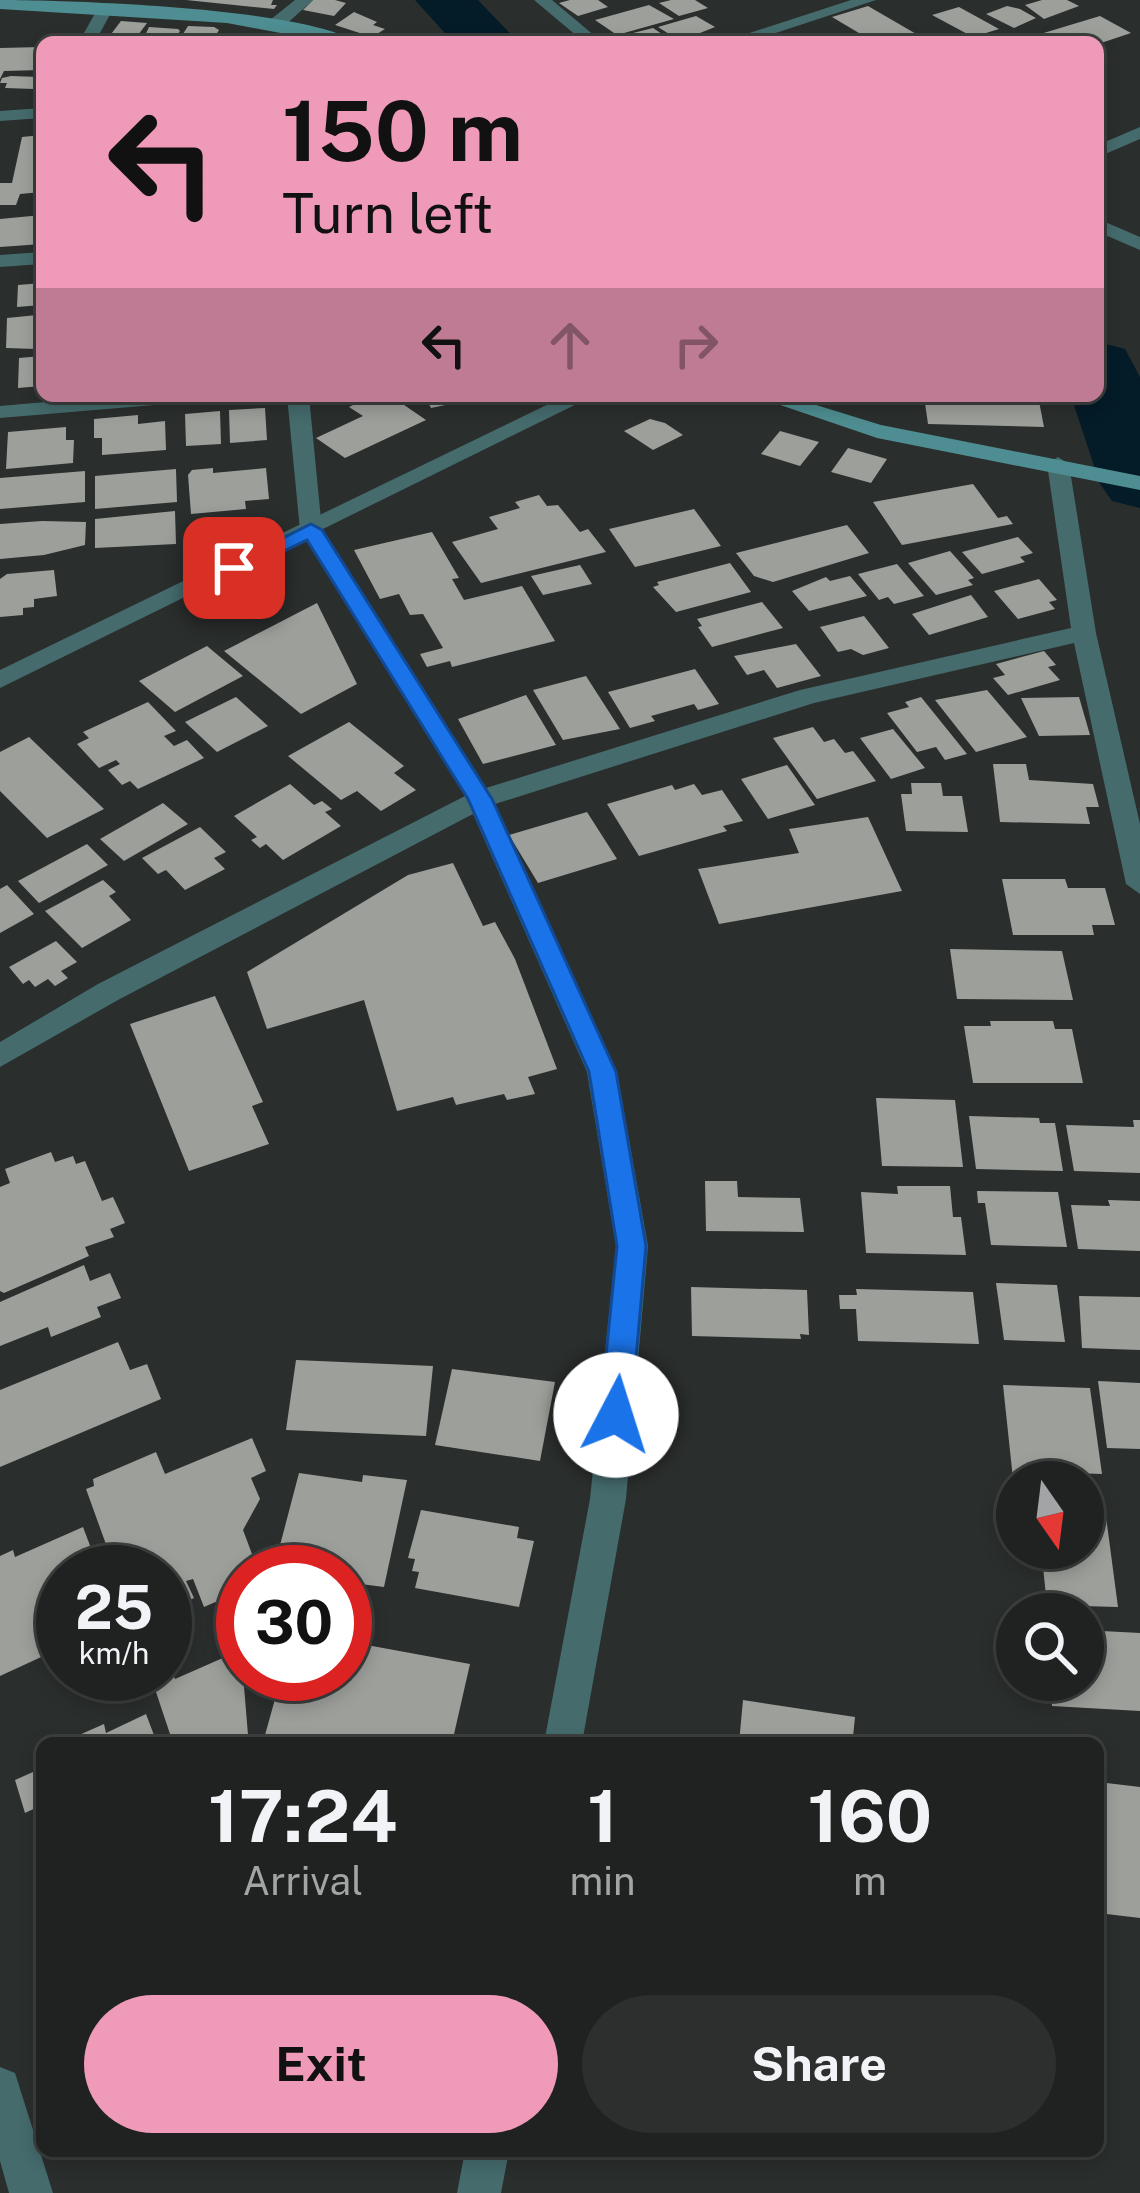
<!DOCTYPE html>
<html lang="en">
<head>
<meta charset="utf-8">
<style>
	:root { --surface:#202221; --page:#2d2f2e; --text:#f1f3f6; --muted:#a2a4a5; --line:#3d3f3f; --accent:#ef9ab8 }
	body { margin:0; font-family:"Public Sans",sans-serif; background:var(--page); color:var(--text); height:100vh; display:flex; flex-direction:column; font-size:45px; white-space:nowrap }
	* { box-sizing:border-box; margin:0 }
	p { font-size:39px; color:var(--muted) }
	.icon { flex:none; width:66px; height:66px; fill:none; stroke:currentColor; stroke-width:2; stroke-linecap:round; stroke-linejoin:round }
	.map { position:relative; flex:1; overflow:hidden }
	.panel { position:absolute; left:36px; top:1737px; width:1068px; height:420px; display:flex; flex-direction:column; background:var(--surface); border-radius:18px; box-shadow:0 6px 18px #0003,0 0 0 3px var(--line) }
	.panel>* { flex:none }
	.top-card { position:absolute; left:36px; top:36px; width:1068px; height:366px; border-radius:18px; box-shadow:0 6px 18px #0003,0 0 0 3px var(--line); background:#ef9ab8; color:#111; overflow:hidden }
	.needle { width:78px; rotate:166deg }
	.fabs { position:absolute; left:996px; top:1461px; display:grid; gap:24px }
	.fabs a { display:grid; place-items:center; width:108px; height:108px; border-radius:50%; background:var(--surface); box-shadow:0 6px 18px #0003,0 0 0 3px var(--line); font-size:60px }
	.speed { position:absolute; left:36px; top:1545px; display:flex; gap:24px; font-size:60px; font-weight:700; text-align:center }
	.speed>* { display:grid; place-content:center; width:156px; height:156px; border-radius:50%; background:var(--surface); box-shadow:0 6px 18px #0003,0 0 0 3px var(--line); line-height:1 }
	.speed small { font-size:30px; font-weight:400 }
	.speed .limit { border:18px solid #d22; background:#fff; color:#111 }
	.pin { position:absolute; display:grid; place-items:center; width:102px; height:102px; color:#fff; margin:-51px; border-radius:24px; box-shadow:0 6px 18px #0006 }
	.me { position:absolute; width:132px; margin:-66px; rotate:5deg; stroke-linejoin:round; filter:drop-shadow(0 0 9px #0008) }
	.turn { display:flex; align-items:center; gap:42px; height:252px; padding:0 48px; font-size:54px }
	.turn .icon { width:156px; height:156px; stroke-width:2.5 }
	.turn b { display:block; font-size:84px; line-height:102px }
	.lanes { display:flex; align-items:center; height:114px; padding:0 48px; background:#0003; justify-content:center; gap:60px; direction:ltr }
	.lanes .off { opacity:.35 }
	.eta { display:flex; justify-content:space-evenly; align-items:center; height:204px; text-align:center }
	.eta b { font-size:72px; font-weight:700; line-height:84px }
	.button { display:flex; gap:24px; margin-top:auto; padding:24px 48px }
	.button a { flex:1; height:138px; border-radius:72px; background:var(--accent); color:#111; font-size:48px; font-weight:700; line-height:138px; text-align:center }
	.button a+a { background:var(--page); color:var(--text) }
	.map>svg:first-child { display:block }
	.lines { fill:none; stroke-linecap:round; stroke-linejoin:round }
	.river { fill:#041b28; fill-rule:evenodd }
	.building { fill:#9d9f9b }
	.minor { fill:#456b6d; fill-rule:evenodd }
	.tertiary { fill:#456b6d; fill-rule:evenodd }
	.secondary { fill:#4e8d91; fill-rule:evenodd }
	.route { fill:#1a73e8; stroke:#114b97; stroke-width:3 }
</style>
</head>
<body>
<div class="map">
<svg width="1140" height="2193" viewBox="0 0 1140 2193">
	<rect width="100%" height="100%" fill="#2a2e2c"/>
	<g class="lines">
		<g class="river">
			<polygon points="415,0 478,0 518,42 453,42"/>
			<polygon points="1098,342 1125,349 1140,377 1140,508 1112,501 1100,484 1071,396 1098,396"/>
		</g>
	</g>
	<g class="building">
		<polygon points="186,0 273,0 271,5 277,5 274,9"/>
		<polygon points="313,0 335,0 346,3 334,16 303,10"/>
		<polygon points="570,0 598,0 608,7 578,16 559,3"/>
		<polygon points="671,0 695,0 708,8 679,16 659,3"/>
		<polygon points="1042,0 1067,0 1079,6 1044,19 1025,5"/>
		<polygon points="649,5 674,19 617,35 595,20"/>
		<polygon points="868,6 930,42 874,42 832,17"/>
		<polygon points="1007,6 1020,9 1036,18 1014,28 986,14"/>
		<polygon points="959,7 999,29 973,37 932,15"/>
		<polygon points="354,12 377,22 373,25 385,29 372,37 335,25"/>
		<polygon points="696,16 715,27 680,41 658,27"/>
		<polygon points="1100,16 1131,33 1098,44 1027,38"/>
		<polygon points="121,21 147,23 133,42 105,42"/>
		<polygon points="188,26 214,27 219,30 212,42 178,42"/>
		<polygon points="149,27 178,29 180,31 173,42 142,42"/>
		<polygon points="653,28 674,42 623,42 637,37 633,33"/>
		<polygon points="42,47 42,70 4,71 0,79 0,48"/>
		<polygon points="11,76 40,77 34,89 5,88 7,83 0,83 2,78"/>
		<polygon points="42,135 42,192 20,194 16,205 0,205 0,183 12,183 22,137"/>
		<polygon points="42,215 42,244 0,247 0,219"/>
		<polygon points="42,283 42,305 17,307 18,285"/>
		<polygon points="37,315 36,349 6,348 7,318"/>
		<polygon points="42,356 42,386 18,388 19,358"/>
		<polygon points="371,396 391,396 426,420 345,458 316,438 363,416 349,407"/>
		<polygon points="425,396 467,396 469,400 431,408"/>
		<polygon points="924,396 1038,396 1044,427 928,424"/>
		<polygon points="265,408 267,440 230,443 229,410"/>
		<polygon points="220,411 221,444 186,446 185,414"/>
		<polygon points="138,415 138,424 165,421 166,450 102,455 102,438 94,438 94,419"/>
		<polygon points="650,419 665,423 683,435 653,450 624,431"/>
		<polygon points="66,427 66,440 74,440 73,463 6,469 8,432"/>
		<polygon points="780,431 819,442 800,466 761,454"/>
		<polygon points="848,448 887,459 871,483 831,472"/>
		<polygon points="213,468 213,473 266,468 269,499 245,501 246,509 191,514 188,475 192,470"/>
		<polygon points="176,469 177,502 95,509 95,476"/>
		<polygon points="85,471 85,502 0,509 0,478"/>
		<polygon points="973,484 998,518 1007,516 1013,524 902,545 873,502"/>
		<polygon points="539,495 547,506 558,505 580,532 588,529 606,552 481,583 452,542 498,529 489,517 520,508 515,502"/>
		<polygon points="694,509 721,546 635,567 609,529"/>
		<polygon points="175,511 176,544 95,548 95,519"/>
		<polygon points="42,521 86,522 85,545 44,555 0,559 0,524"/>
		<polygon points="847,525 869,553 773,582 754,576 736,553"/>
		<polygon points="432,532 459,578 452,579 464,600 522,586 555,641 452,667 450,661 427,667 420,654 443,648 423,614 410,615 399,594 380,599 354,550"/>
		<polygon points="1018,537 1033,553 1020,557 1025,562 982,574 962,552"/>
		<polygon points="950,551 974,578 968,580 973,585 936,595 908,563"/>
		<polygon points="730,563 751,592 676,612 653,587 659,585 657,582"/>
		<polygon points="897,564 924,596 894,604 888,597 879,600 858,574"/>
		<polygon points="580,565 592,584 543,595 531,576"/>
		<polygon points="54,570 57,596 34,599 34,607 23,608 23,615 0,617 0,579 7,574"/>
		<polygon points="850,576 867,596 809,611 792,591 826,577 830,581"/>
		<polygon points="1039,579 1057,600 1049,602 1055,609 1018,619 994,591"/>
		<polygon points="971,595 988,617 929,635 912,614"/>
		<polygon points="762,602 783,628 712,647 698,627 702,626 697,619"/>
		<polygon points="317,603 357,684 301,714 224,651"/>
		<polygon points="864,616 889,648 863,655 851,649 838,652 820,627"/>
		<polygon points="796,644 821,676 777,688 764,670 747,675 734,656"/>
		<polygon points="207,646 243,676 175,712 139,681"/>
		<polygon points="1044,651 1056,665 1048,667 1060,680 1008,695 993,678 1005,675 996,664"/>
		<polygon points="695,669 719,704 698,710 694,704 651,716 655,721 630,728 608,692"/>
		<polygon points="586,676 620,729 563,740 533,690"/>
		<polygon points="987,690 1027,737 976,752 935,700"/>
		<polygon points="526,695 556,745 483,764 458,719"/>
		<polygon points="236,697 268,726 217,752 185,722"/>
		<polygon points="921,697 967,754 945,760 936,747 917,752 887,713 909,707 905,702"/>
		<polygon points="1079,697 1090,735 1039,736 1021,698"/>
		<polygon points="148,702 176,731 164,736 174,746 187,740 204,758 138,789 130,781 122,785 108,770 120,764 116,760 99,768 77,744 89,738 83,732"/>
		<polygon points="349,722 404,766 394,773 416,790 381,811 357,791 341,800 288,756"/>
		<polygon points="813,727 824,742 834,739 845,753 853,751 876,781 817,799 773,738"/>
		<polygon points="893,729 925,768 891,779 860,738"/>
		<polygon points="29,737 104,809 47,838 0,791 0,752"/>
		<polygon points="993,764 1026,764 1029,780 1093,784 1099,807 1086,807 1090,824 1000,822"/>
		<polygon points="787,765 815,805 768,819 741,779"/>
		<polygon points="911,783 941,783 943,796 962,796 968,832 906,831 901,794 912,794"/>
		<polygon points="290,784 314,805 322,801 332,809 325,812 341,826 283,860 266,844 260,848 251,840 257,837 234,816"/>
		<polygon points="694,784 702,795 722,790 743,821 723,826 727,831 639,856 607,804 672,785 675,790"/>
		<polygon points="163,803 188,824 124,861 100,839"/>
		<polygon points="587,812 617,859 538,883 509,835"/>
		<polygon points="868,817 902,891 719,924 698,869 799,853 789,829"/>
		<polygon points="200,827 226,852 214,858 225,869 185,890 166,870 158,874 142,858"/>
		<polygon points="87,844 108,865 39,903 18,881"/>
		<polygon points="453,863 483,926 495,922 515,959 557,1069 528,1077 535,1094 507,1100 504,1094 456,1105 453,1097 397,1111 364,1000 267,1029 247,972 408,875"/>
		<polygon points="1002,879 1065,879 1068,888 1105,888 1115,925 1092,925 1094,935 1013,935"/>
		<polygon points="103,880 116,892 109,896 131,920 82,948 45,911"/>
		<polygon points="7,885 34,914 0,933 0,889"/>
		<polygon points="56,941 77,962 61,971 68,978 55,986 48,979 35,987 29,980 23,984 9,967"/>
		<polygon points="950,949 1062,951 1073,1000 957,999"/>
		<polygon points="215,996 263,1102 252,1106 269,1144 189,1171 130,1024"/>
		<polygon points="990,1021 1053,1021 1055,1029 1072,1029 1083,1083 973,1083 964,1026 991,1026"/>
		<polygon points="876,1098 955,1100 963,1167 882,1166"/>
		<polygon points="969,1116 1039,1118 1040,1123 1055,1123 1063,1171 976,1169"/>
		<polygon points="1133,1120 1140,1120 1140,1173 1074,1171 1066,1125 1134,1127"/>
		<polygon points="51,1152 55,1162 73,1156 76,1164 85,1161 102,1201 113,1197 125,1223 110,1229 114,1237 85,1247 89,1256 4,1293 0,1291 0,1187 10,1183 5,1169"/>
		<polygon points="705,1181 737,1181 738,1197 800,1198 804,1232 706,1231"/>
		<polygon points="897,1186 950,1186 953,1217 961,1217 966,1255 866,1253 861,1192 898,1194"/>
		<polygon points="977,1191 1058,1192 1067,1247 991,1245 985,1203 978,1203"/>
		<polygon points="1108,1200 1140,1201 1140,1251 1078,1249 1071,1205 1110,1206"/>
		<polygon points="84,1265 90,1281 110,1273 121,1298 97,1307 101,1317 51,1337 48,1327 0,1346 0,1302"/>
		<polygon points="996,1283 1057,1285 1065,1342 1004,1340"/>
		<polygon points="691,1287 807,1290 809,1335 800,1334 801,1339 692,1336"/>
		<polygon points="856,1289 973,1292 979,1344 858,1341 856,1309 840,1309 839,1295 857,1295"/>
		<polygon points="1079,1296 1140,1297 1140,1350 1082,1348"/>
		<polygon points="118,1342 130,1370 147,1364 161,1399 0,1467 0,1390"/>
		<polygon points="296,1360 433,1366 426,1436 286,1430"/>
		<polygon points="452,1369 555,1382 540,1461 435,1445"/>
		<polygon points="1098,1381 1140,1383 1140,1449 1107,1448"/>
		<polygon points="1003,1385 1090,1388 1102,1474 1072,1473 1074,1480 1013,1479"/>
		<polygon points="252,1438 266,1471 251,1478 260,1499 243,1530 255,1562 242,1568 243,1590 204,1607 193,1579 186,1581 194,1598 165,1611 165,1572 116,1572 86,1489 94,1486 93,1479 156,1452 165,1474"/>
		<polygon points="299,1473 362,1482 363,1475 407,1480 384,1587 345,1582 345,1572 273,1572"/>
		<polygon points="1083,1508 1105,1509 1118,1607 1047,1605 1041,1548 1083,1548"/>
		<polygon points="421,1510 519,1527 517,1538 534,1541 519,1607 415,1588 419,1572 412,1571 415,1559 408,1558"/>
		<polygon points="83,1527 100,1572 63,1572 63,1647 0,1676 0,1556 13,1550 15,1557"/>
		<polygon points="1083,1630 1140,1633 1140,1711 1052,1706 1050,1680 1083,1680"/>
		<polygon points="345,1641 470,1664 452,1743 311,1743 265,1735 282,1674 345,1674"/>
		<polygon points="241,1650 248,1735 230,1743 173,1743 150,1674 165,1674 165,1654 175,1679"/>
		<polygon points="743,1700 855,1717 853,1737 844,1735 844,1743 739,1743"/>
		<polygon points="146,1714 157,1743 61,1743 104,1724 106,1733"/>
		<polygon points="42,1768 42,1805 25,1813 15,1780"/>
		<polygon points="1098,1782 1140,1787 1140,1918 1098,1913"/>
	</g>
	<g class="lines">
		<g class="minor">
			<polygon points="295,0 313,0 282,28 270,28 270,20"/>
			<polygon points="534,0 552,0 602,42 584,42"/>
			<polygon points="851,0 876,0 748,42 722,42"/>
			<polygon points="98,8 112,11 95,42 79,42"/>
			<polygon points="42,108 42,118 0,121 0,111"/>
			<polygon points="1098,219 1140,237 1140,250 1098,232"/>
			<polygon points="42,252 42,264 0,267 0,255"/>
			<polygon points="114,396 201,396 190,402 0,418 0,406"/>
			<polygon points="287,396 309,396 322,530 486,788 800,690 1071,628 1047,464 1058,457 1069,464 1096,633 1140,824 1140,894 1126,884 1074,643 814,703 495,804 617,1072 648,1246 626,1499 582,1743 544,1743 590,1499 616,1246 587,1072 473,814 118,1000 0,1067 0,1042 98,984 465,796 300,530"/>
			<polygon points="0,2067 15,2073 53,2193 9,2193 0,2161"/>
			<polygon points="465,2151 509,2151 501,2193 457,2193"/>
		</g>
		<g class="tertiary">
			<polygon points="1140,127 1140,139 1098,157 1098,145"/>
			<polygon points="565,396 593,396 0,688 0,670"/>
		</g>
		<g class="secondary">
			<path d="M0,0C71,0 304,8 356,42H328L227,23L0,9Z"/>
			<polygon points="754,396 787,396 881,425 1140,476 1140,490 877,438"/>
		</g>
	</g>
	<polygon class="route" points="311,524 322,530 492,799 616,1072 646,1246 631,1415 627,1425 616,1429 605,1425 600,1415 617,1246 589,1072 468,799 307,540 241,572 234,574 223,568"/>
</svg>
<div class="fabs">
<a><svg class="needle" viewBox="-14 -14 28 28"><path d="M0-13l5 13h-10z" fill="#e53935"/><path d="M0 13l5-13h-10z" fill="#a2a4a5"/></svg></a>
<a><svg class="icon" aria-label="search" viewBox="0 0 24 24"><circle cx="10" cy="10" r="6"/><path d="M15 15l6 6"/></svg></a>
</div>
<div class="speed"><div>25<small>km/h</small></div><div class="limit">30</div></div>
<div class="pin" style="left:234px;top:568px;background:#d93025"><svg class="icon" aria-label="arrive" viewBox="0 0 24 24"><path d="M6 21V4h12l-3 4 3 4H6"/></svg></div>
<svg class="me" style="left:616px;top:1415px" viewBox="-20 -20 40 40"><circle r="19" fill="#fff"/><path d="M0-13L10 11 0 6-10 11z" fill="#1a73e8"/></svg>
<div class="top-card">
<div class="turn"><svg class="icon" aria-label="left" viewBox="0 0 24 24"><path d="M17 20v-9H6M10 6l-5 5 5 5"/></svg><div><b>150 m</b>Turn left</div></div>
<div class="lanes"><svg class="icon" aria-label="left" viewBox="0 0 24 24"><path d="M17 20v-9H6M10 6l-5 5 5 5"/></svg><svg class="icon off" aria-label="ahead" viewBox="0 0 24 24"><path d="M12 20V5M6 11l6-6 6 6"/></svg><svg class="icon off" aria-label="right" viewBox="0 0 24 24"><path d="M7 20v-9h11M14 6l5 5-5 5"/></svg></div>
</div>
<section class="panel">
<div class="eta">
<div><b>17:24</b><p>Arrival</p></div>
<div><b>1</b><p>min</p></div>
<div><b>160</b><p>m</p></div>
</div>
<div class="button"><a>Exit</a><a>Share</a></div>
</section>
</div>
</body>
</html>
